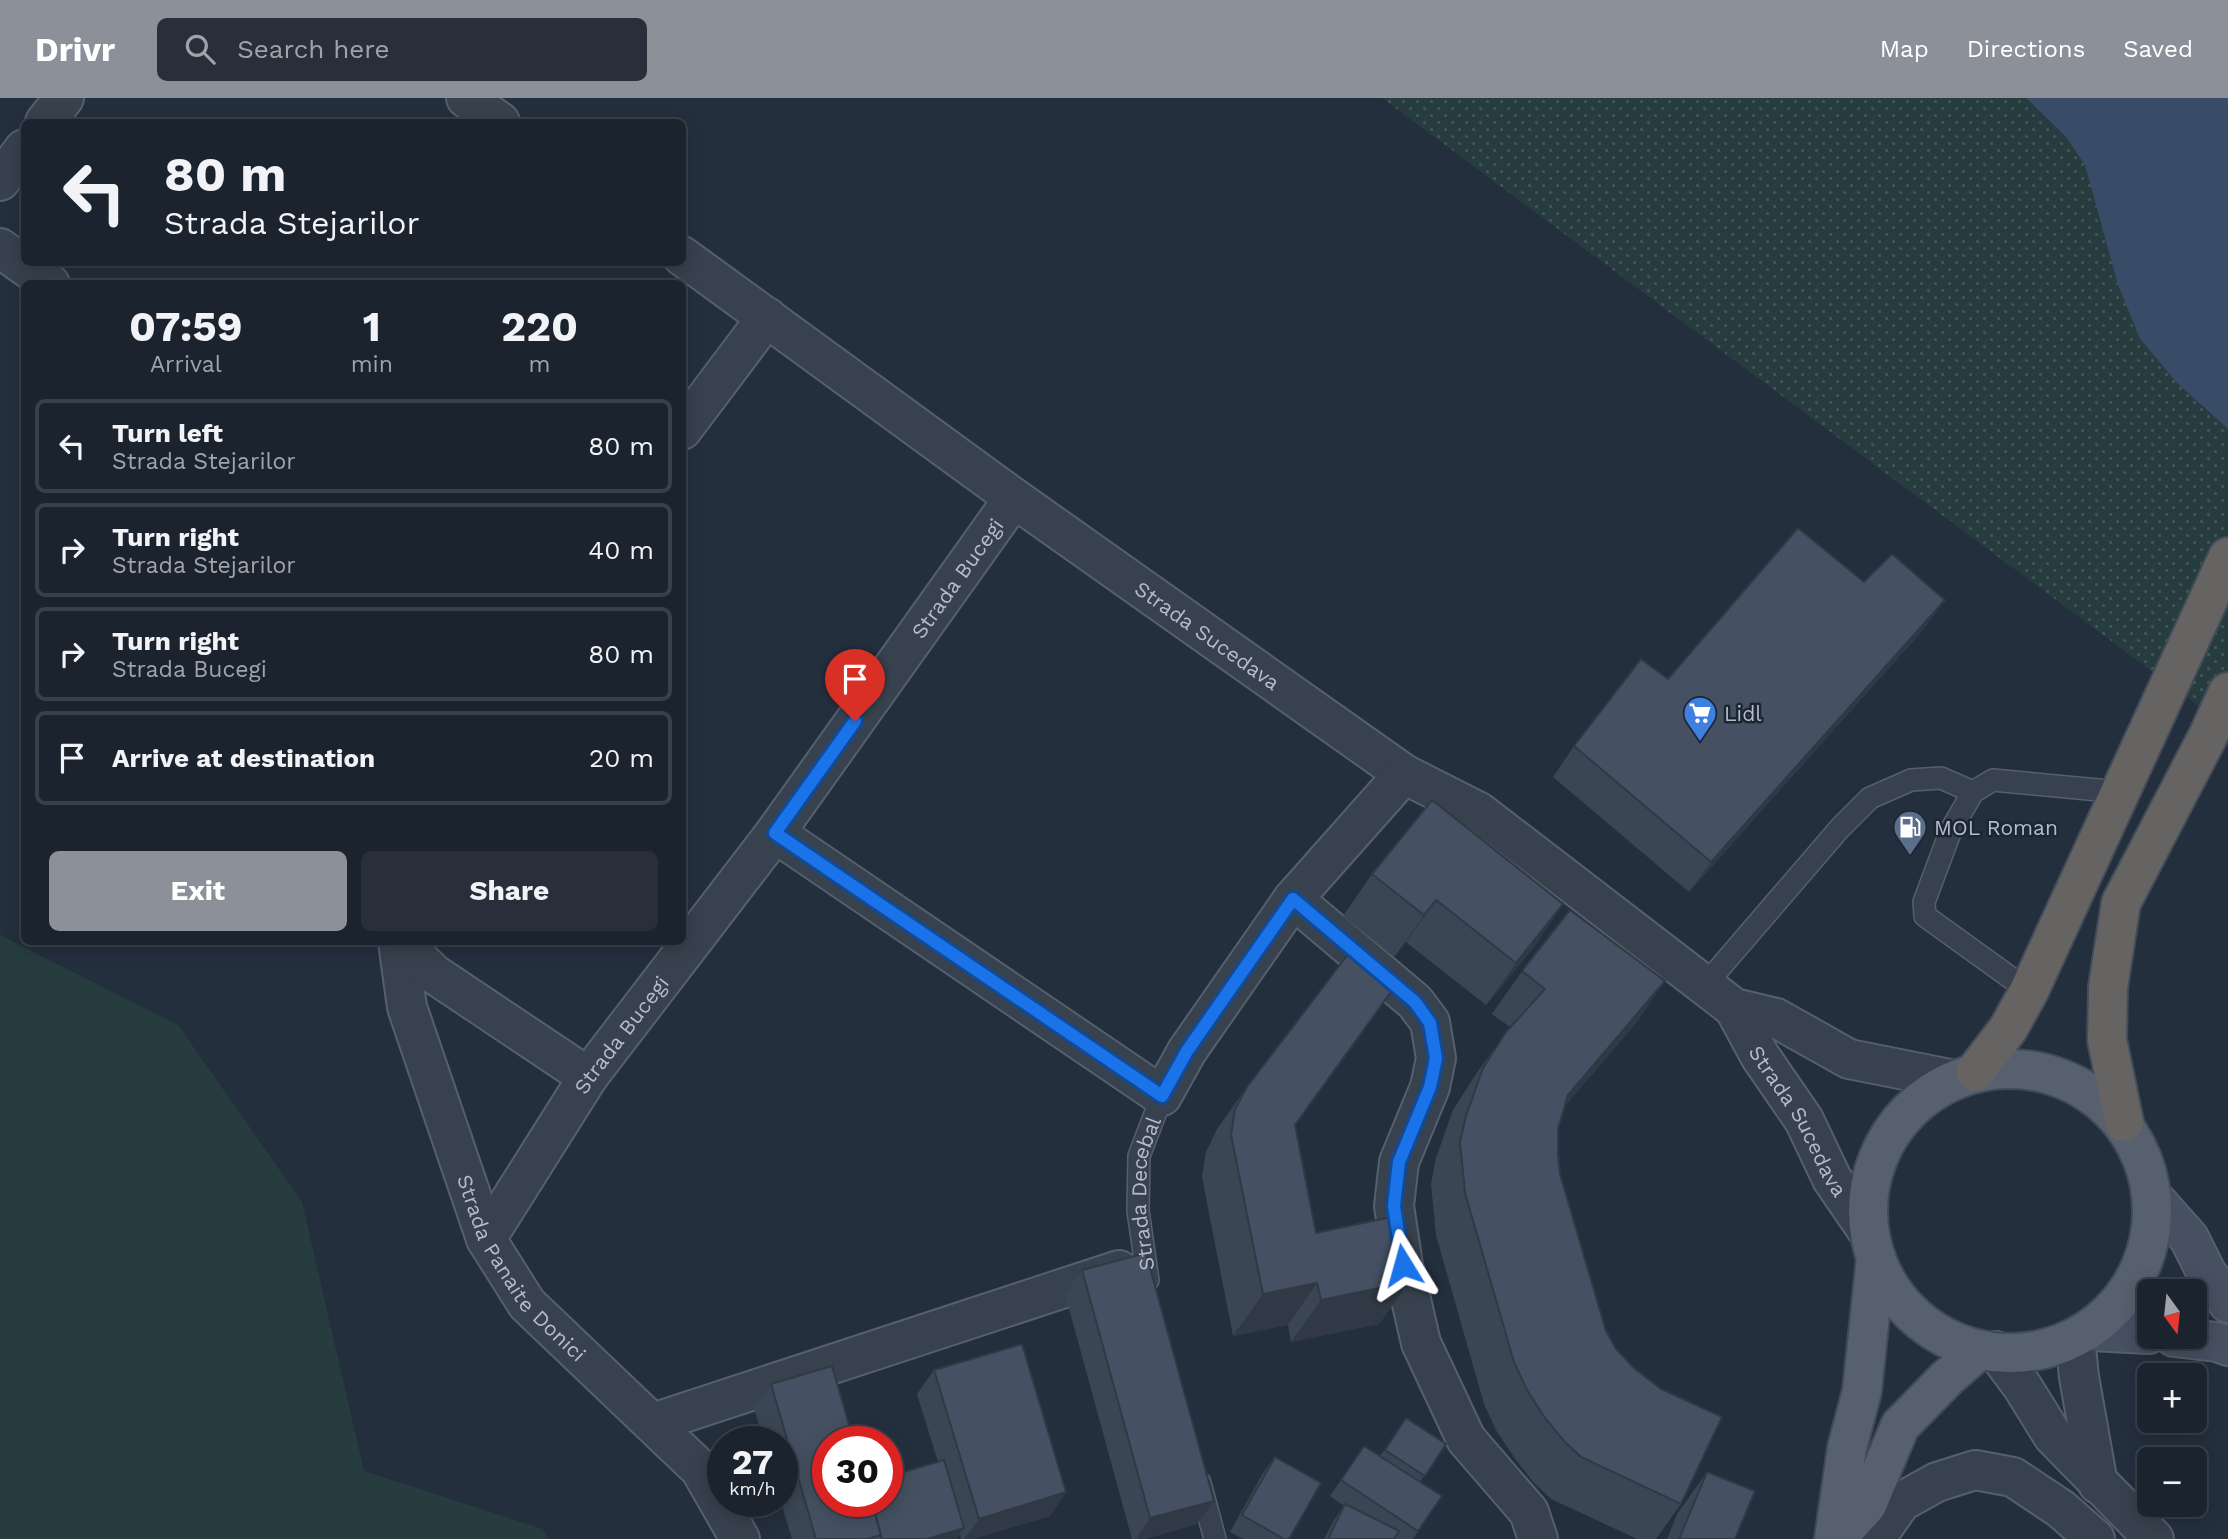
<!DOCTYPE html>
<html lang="en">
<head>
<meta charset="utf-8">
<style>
	:root { --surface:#1b232e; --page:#282f3a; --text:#f1f3f6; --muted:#a0a4aa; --line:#39404a; --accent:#8c9099 }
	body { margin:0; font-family:"Work Sans",sans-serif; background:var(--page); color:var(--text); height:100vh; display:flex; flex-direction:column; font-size:26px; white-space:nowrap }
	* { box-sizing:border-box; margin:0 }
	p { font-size:23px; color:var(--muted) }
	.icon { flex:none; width:38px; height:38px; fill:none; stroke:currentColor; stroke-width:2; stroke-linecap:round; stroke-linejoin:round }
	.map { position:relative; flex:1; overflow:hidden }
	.side { position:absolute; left:21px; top:182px; width:665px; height:665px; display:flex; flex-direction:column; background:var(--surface); border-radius:10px; box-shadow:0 4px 18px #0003,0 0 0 2px var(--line) }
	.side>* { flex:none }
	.banner { position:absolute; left:21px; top:21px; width:665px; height:147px; border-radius:10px; box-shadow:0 4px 18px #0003,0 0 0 2px var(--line); background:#1b232e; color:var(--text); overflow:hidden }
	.needle { width:46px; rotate:165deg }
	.buttons { position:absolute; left:2137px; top:1181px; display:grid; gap:14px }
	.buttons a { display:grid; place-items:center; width:70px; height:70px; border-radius:10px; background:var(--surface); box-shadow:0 4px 18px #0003,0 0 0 2px var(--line); font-size:35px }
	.speed { position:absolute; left:707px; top:1328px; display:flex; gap:14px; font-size:35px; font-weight:700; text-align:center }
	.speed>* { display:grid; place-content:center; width:91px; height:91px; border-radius:50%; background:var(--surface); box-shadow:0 4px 18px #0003,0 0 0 2px var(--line); line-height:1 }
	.speed small { font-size:18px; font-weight:400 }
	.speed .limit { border:10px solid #d22; background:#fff; color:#111 }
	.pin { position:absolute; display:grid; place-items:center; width:60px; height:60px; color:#fff; margin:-72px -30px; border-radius:50% 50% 50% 0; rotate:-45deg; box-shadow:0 0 7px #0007 }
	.pin .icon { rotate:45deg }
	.me { position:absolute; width:77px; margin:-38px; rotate:352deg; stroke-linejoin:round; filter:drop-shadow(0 0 5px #0008) }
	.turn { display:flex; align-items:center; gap:24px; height:147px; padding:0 28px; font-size:32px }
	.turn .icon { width:91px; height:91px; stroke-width:2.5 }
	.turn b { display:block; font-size:49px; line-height:60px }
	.eta { display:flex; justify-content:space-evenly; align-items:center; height:119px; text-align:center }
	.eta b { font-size:42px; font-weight:700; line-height:49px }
	.button { display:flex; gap:14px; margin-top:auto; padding:14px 28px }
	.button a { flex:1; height:80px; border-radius:10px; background:var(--accent); color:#fff; font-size:28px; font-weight:700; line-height:80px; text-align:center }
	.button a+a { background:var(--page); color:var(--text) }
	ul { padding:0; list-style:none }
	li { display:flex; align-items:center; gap:21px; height:94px; margin:0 14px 10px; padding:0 14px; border:4px solid var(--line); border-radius:10px }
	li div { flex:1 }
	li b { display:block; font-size:26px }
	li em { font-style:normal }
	header { display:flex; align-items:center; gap:42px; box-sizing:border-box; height:98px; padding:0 35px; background:var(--accent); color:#fff }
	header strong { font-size:33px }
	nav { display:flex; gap:38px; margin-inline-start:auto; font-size:24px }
	.search { width:490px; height:63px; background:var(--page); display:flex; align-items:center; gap:18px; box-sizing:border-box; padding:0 24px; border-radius:10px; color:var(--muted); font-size:26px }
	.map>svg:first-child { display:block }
	.grass { fill:url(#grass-dots) }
	.green { fill:#263c3f }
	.water { fill:#394c67 }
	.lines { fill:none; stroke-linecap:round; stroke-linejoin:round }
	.service-casing { stroke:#565f6c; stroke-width:24 }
	.minor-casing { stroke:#565f6c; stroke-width:42 }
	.tertiary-casing { stroke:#565f6c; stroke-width:42 }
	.secondary-casing { stroke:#565f6c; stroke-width:42 }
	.primary-casing { stroke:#414a57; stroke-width:42 }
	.trunk-casing { stroke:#434c59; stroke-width:42 }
	.service { stroke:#38414e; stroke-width:21 }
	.minor { stroke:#38414e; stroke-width:38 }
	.tertiary { stroke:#38414e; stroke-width:38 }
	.secondary { stroke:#465061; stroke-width:38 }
	.primary { stroke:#56606e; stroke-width:38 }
	.trunk { stroke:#656462; stroke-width:38 }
	.wall { fill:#3b4654 }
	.shaded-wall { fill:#303945 }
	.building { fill:#455162; stroke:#303945; stroke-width:2 }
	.route-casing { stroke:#114b97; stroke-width:18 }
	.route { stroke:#1a73e8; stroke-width:12 }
	.labels { text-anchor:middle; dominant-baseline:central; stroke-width:5; stroke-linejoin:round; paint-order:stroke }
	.street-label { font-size:21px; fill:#b4bcc9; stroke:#1d2633 }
	.poi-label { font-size:21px; fill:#b4bcc9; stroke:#1d2633; text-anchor:start }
</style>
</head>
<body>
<header>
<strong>Drivr</strong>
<div class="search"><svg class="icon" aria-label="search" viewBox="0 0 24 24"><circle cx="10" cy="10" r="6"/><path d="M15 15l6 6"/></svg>Search here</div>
<nav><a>Map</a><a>Directions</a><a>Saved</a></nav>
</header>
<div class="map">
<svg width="2228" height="1441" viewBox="0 0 2228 1441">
	<defs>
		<pattern id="grass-dots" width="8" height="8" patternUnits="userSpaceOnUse" patternTransform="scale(1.75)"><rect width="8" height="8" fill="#263c3f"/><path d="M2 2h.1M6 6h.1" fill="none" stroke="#435659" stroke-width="1.8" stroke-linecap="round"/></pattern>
	</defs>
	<rect width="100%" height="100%" fill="#242f3e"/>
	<polygon class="grass" points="1382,0 2026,0 2066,39 2085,66 2140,241 2177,285 2228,331 2228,630"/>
	<polygon class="green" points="0,837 178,927 302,1104 364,1373 543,1431 548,1441 0,1441"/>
	<polygon class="water" points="2026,0 2228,0 2228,331 2177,285 2140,241 2118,187 2085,67 2066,39"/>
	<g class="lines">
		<defs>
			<g id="service">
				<polyline points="1705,887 1840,730 1870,700 1911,682 1941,680 1973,694"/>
				<polyline points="2029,893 1925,818 1924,804 1951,732 1973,694 1993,682 2120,694"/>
				<path id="s1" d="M1148,1182L1138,1113L1139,1058L1162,998"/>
				<polyline points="1200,1385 1215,1441"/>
			</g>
			<g id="minor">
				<polyline points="466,0 500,24"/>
				<polyline points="45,24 64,0"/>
				<polyline points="0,83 24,51"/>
				<polyline points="0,150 50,186"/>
				<path id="s2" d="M682,158L1014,400L1404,676L1479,714L1734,910L1776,920L1849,961L1950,981"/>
				<polyline points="682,332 767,219"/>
				<polyline points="775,735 1162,998 1187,953 1293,801 1404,676"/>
				<polyline points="1293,801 1415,904 1430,924 1436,960 1430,989 1399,1064 1394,1108 1403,1167 1421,1245 1466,1341 1529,1414 1538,1441"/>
				<path id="s3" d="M398,844L407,909L486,1141L527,1206L700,1371L740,1441"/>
				<polyline points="401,844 434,876 588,979"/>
				<path id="s4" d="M1734,910L1760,958L1804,1022L1832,1081L1867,1132"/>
				<path id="s5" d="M486,1141L588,979L775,735L1014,400"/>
				<polyline points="653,1325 1119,1172"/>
			</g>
			<g id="tertiary">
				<polyline points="2075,1240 2079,1279 2098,1386"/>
				<polyline points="1996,1253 2022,1288 2053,1338 2154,1441"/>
				<polyline points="1875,1441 1901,1404 1937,1384 1975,1372 2013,1379 2061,1411 2095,1441"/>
			</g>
			<g id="secondary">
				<polyline points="2156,1103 2189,1140 2206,1174 2228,1205"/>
				<polyline points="2091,1233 2149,1236"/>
				<polyline points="2174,1239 2217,1244 2228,1248"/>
			</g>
			<g id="primary">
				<circle cx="2010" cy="1113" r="142"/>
				<polyline points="1834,1441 1847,1350 1862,1293 1876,1160"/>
				<polyline points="1836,1441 1867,1407 1900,1328 1947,1280 1977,1254"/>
			</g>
			<g id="trunk">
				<polyline points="1975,974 2008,931 2029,893 2228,459"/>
				<polyline points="2124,1024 2107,942 2108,889 2121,805 2208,638 2228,594"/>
			</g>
		</defs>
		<use href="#service" class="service-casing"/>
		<use href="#minor" class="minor-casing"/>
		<use href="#tertiary" class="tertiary-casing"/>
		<use href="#secondary" class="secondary-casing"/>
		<use href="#primary" class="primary-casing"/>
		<use href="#trunk" class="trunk-casing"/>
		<use href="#service" class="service"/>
		<use href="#minor" class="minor"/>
		<use href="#tertiary" class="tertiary"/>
		<use href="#secondary" class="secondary"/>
		<use href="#primary" class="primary"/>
		<use href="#trunk" class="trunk"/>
	</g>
	<g class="wall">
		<polygon points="1864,484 1945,502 1923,532 1689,794 1553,679 1574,648 1668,581"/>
		<polygon points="1372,776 1563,806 1534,849 1486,907 1406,844 1394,859 1343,818"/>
		<polygon points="1522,873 1665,883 1636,925 1564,1009 1558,1031 1560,1076 1606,1233 1681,1406 1656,1441 1637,1441 1551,1401 1534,1385 1516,1362 1497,1334 1484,1306 1436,1137 1431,1086 1436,1060 1453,1012 1476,976 1510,929 1492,916"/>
		<polygon points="1364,933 1295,1028 1316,1135 1409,1184 1379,1226 1291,1244 1288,1227 1233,1238 1202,1079 1206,1054 1217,1031 1247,989"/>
		<polygon points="1082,1172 1197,1426 1145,1441 1132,1441 1065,1196"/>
		<polygon points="934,1272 1066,1394 1050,1418 973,1441 961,1441 960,1436 956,1441 792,1441 781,1404 782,1404 782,1344 764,1344 754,1310 771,1286 828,1404 938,1364 917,1296"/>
		<polygon points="1406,1320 1446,1346 1420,1384 1442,1398 1413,1441 1324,1441 1334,1422 1344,1408 1330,1398 1364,1348 1380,1358"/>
		<polygon points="1275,1359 1289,1441 1243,1441 1230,1434 1263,1375"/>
		<polygon points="1707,1374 1735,1441 1667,1441 1677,1416"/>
	</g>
	<g class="shaded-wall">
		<polygon points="1945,502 1923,532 1689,794 1711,764"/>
		<polygon points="1436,802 1406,844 1394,859 1424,817"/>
		<polygon points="1563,806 1534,849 1486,907 1516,865"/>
		<polygon points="1665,883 1636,925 1538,1039 1568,997"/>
		<polygon points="1393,891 1364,933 1266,1069"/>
		<polygon points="1409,1184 1379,1226 1291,1244 1321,1202"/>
		<polygon points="1317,1185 1288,1227 1233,1238 1263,1196"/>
		<polygon points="1066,1394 1050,1418 973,1441 964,1441 979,1421"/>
		<polygon points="1214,1403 1197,1426 1145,1441 1136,1441 1150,1420"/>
		<polygon points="964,1430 956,1441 927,1441"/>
	</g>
	<g class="building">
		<polygon points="1798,430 1864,484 1892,456 1945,502 1711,764 1574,648 1641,561 1668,581"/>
		<polygon points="1432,702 1563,806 1516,865 1436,802 1424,817 1372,776"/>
		<polygon points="1570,812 1665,883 1568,997 1558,1031 1558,1056 1560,1076 1606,1233 1616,1251 1635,1271 1661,1291 1722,1319 1681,1406 1581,1359 1564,1343 1545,1320 1527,1292 1514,1264 1465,1095 1460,1044 1466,1018 1483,970 1506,934 1545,891 1522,873"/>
		<polygon points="1349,855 1393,891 1295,1027 1316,1135 1396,1118 1409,1184 1321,1202 1317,1185 1263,1196 1231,1037 1235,1011 1247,989"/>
		<polygon points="1146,1155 1214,1403 1150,1420 1082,1172"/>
		<polygon points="1022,1246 1066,1394 979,1421 934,1272"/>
		<polygon points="832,1268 854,1344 828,1344 828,1404 872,1404 881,1437 868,1441 816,1441 771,1286"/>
		<polygon points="1406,1320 1446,1346 1425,1378 1385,1352"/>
		<polygon points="1364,1348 1442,1398 1418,1433 1341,1382"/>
		<polygon points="1275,1359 1321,1385 1289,1441 1284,1441 1242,1417"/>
		<polygon points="944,1362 964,1430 927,1441 882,1441 872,1404 887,1404 887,1379"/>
		<polygon points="1707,1374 1755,1393 1735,1441 1679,1441"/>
		<polygon points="1345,1406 1399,1433 1394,1441 1328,1441"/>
	</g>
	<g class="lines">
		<defs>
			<polyline id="route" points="855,623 775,735 1162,998 1187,953 1293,801 1415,904 1430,925 1436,960 1430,989 1399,1064 1394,1108 1403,1167"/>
		</defs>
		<use href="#route" class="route-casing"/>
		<use href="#route" class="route"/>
	</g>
	<defs>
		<symbol id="supermarket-pin" viewBox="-11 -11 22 30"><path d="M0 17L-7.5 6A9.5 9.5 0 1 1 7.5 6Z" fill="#3f7fe0" stroke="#1d2633"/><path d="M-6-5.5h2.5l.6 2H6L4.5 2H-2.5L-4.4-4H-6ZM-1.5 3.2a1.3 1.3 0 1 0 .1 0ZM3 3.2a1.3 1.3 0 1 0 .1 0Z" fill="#fff"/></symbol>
		<symbol id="fuel-pin" viewBox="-11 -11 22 30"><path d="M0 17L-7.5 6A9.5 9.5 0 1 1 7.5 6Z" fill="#5c6f8a" stroke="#1d2633"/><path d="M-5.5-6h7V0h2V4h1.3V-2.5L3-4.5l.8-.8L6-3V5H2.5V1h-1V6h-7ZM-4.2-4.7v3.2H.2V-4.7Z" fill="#fff"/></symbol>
	</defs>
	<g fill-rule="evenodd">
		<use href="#supermarket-pin" x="1681" y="596" width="38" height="52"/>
		<use href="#fuel-pin" x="1891" y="710" width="38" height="52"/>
	</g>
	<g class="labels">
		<g class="street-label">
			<text stroke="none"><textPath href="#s5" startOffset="812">Strada Bucegi</textPath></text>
			<text stroke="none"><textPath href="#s2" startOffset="648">Strada Sucedava</textPath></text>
			<text stroke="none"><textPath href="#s5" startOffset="245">Strada Bucegi</textPath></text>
			<text stroke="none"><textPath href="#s4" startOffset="130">Strada Sucedava</textPath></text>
			<text stroke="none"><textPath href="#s1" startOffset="88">Strada Decebal</textPath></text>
			<text stroke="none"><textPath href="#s3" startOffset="354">Strada Panaite Donici</textPath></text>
		</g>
		<g class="poi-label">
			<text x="1724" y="615">Lidl</text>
			<text x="1934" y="729">MOL Roman</text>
		</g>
	</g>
</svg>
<div class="buttons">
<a><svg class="needle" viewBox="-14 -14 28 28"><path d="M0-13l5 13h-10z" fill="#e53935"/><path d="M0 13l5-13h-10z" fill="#a0a4aa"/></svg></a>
<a>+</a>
<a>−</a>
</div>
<div class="speed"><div>27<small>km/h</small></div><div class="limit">30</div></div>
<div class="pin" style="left:855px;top:623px;background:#d93025"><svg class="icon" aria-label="arrive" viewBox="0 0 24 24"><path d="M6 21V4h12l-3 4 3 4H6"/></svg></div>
<svg class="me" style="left:1403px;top:1167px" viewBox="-20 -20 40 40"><path d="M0-17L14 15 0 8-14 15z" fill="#1a73e8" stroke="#fff" stroke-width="4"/></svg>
<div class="banner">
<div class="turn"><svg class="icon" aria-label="left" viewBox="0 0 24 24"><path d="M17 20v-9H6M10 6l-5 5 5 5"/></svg><div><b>80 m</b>Strada Stejarilor</div></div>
</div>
<section class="side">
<div class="eta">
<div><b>07:59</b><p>Arrival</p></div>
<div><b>1</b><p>min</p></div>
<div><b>220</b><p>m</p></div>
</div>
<ul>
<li><svg class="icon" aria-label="left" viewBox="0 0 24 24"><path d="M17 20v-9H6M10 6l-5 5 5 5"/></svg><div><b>Turn left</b><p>Strada Stejarilor</p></div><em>80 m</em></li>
<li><svg class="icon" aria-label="right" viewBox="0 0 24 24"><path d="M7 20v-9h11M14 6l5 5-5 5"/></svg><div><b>Turn right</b><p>Strada Stejarilor</p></div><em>40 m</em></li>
<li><svg class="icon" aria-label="right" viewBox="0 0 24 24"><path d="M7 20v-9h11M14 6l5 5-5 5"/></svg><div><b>Turn right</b><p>Strada Bucegi</p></div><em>80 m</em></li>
<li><svg class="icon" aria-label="arrive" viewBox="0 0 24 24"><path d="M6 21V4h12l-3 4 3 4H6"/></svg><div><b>Arrive at destination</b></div><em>20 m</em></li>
</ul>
<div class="button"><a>Exit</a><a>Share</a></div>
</section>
</div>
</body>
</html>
